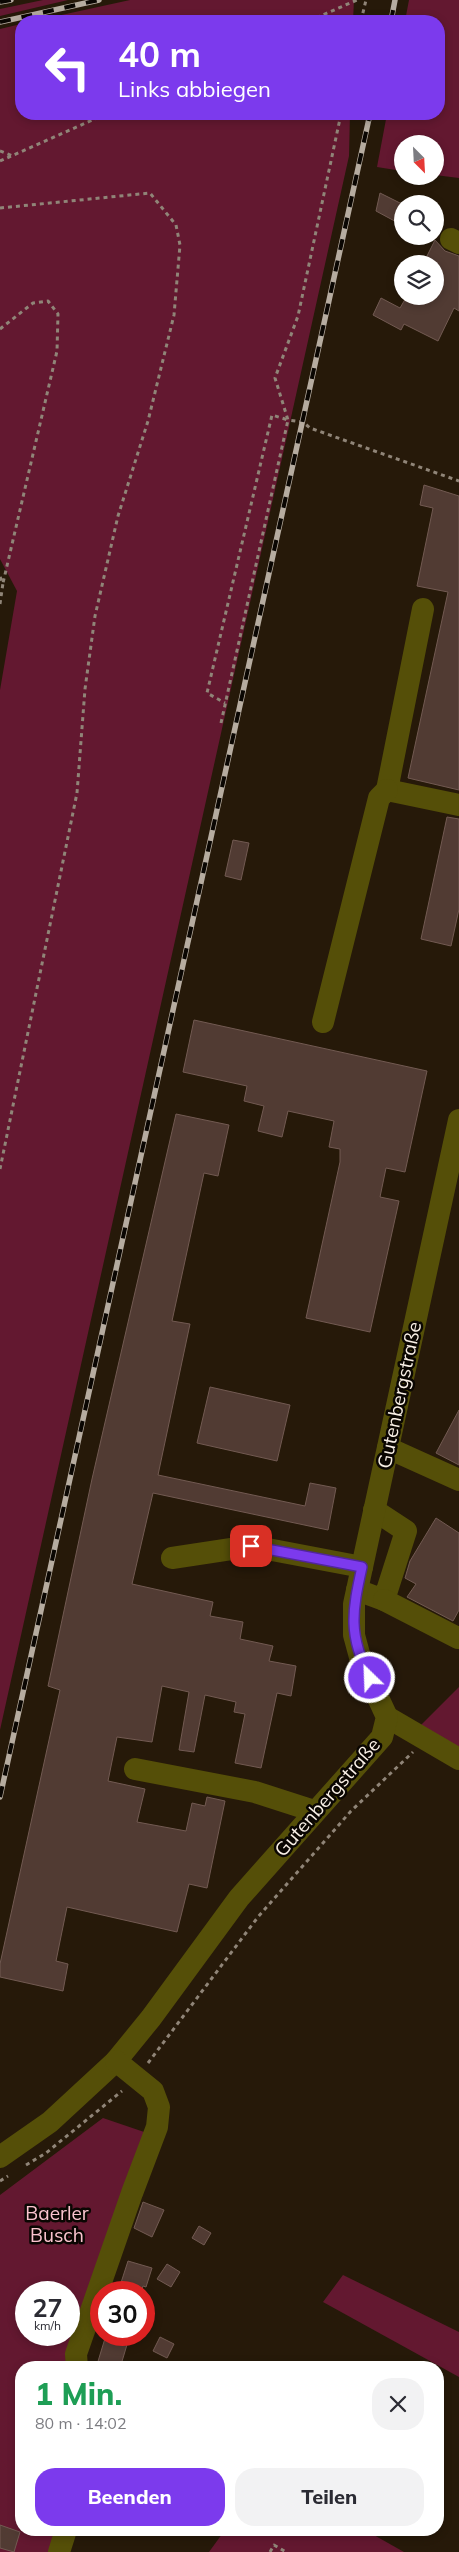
<!DOCTYPE html>
<html lang="de">
<head>
<meta charset="utf-8">
<style>
	:root { --surface:#fff; --page:#f2f2f3; --text:#2b2b33; --muted:#7c7c81; --accent:#7c3aed }
	body { margin:0; font-family:Mulish,sans-serif; background:var(--page); color:var(--text); height:100vh; display:flex; flex-direction:column; font-size:19px; white-space:nowrap }
	* { box-sizing:border-box; margin:0 }
	p { font-size:16px; color:var(--muted) }
	.icon { flex:none; width:28px; height:28px; fill:none; stroke:currentColor; stroke-width:2; stroke-linecap:round; stroke-linejoin:round }
	.map { position:relative; flex:1; overflow:hidden }
	.details { position:absolute; left:15px; top:2361px; width:429px; height:175px; display:flex; flex-direction:column; background:var(--surface); border-radius:20px; box-shadow:0 2px 8px #0003 }
	.details>* { flex:none }
	.banner { position:absolute; left:15px; top:15px; width:430px; height:105px; border-radius:20px; box-shadow:0 2px 8px #0003; background:#7c3aed; color:#fff; overflow:hidden }
	.needle { width:32px; rotate:156deg }
	.tools { position:absolute; left:394px; top:135px; display:grid; gap:10px }
	.tools a { display:grid; place-items:center; width:50px; height:50px; border-radius:50%; background:var(--surface); box-shadow:0 2px 8px #0003; font-size:25px }
	.speed { position:absolute; left:15px; top:2281px; display:flex; gap:10px; font-size:25px; font-weight:700; text-align:center }
	.speed>* { display:grid; place-content:center; width:65px; height:65px; border-radius:50%; background:var(--surface); box-shadow:0 2px 8px #0003; line-height:1 }
	.speed small { font-size:12px; font-weight:400 }
	.speed .limit { border:8px solid #d22; background:#fff; color:#111 }
	.pin { position:absolute; display:grid; place-items:center; width:42px; height:42px; color:#fff; margin:-21px; border-radius:10px; box-shadow:0 2px 8px #0006 }
	.me { position:absolute; width:55px; margin:-28px; rotate:336deg; stroke-linejoin:round; filter:drop-shadow(0 0 4px #0008) }
	.turn { display:flex; align-items:center; gap:18px; height:105px; padding:0 20px; font-size:22px }
	.turn .icon { width:65px; height:65px; stroke-width:2.5 }
	.turn b { display:block; font-size:35px; line-height:42px }
	.round { display:grid; place-items:center; flex:none; width:52px; height:52px; border-radius:20px; background:var(--page) }
	.headline { display:flex; align-items:center; justify-content:space-between; height:85px; padding:0 20px }
	h1 { font-size:30px; font-weight:800; line-height:38px; color:#1e9e55 }
	.primary-button { display:flex; gap:10px; margin-top:auto; padding:10px 20px }
	.primary-button a { flex:1; height:58px; border-radius:20px; background:var(--accent); color:#fff; font-size:20px; font-weight:800; line-height:58px; text-align:center }
	.primary-button a+a { background:var(--page); color:var(--text) }
	.map>svg:first-child { display:block }
	.green { fill:#631830; fill-rule:evenodd }
	.building { fill:#513b33; stroke:#725a52 }
	.lines { fill:none; stroke-linecap:round; stroke-linejoin:round }
	.path { stroke:#908578; stroke-width:3; stroke-dasharray:4 4; stroke-linecap:butt }
	.minor { stroke:#554f08; stroke-width:22 }
	.rail-casing { stroke:#b6aca0; stroke-width:5.5 }
	.rail { stroke:#0a0602; stroke-width:4; stroke-dasharray:11; stroke-linecap:butt }
	.route-casing { stroke:#51269a; stroke-width:12 }
	.route { stroke:#7c3aed; stroke-width:9 }
	.labels { text-anchor:middle; dominant-baseline:central; stroke-width:5; stroke-linejoin:round; paint-order:stroke }
	.street-label { font-size:19px; fill:#f9f0e6; stroke:#0a0602 }
	.park-label { font-size:19px; fill:#fbc4cf; stroke:#0a0602 }
</style>
</head>
<body>
<div class="map">
<svg width="459" height="2552" viewBox="0 0 459 2552">
	<rect width="100%" height="100%" fill="#261909"/>
	<g class="green">
		<polygon points="43,0 68,0 0,16 0,9"/>
		<polygon points="130,0 354,0 353,21 34,21"/>
		<polygon points="409,0 459,0 459,178 435,175 435,144 402,144 402,171 377,167 387,114 439,114 439,21 405,21"/>
		<polygon points="21,24 21,114 350,114 349,156 0,1730 0,690 17,591 0,559 0,29"/>
		<polygon points="459,1687 459,1748 420,1726"/>
		<path d="M103,2118L150,2134L73,2367L21,2368V2530H65L63,2552H0V2195ZM26,2292H69V2335H26Z"/>
		<polygon points="343,2275 459,2332 459,2377 323,2302"/>
		<polygon points="225,2530 365,2530 404,2552 209,2552"/>
	</g>
	<g class="building">
		<polygon points="380,193 402,204 402,225 376,211"/>
		<polygon points="435,240 445,251 459,256 459,311 454,308 438,341 404,324 401,330 373,315 381,298 400,308 407,296 435,296 435,264 423,264"/>
		<polygon points="424,485 459,496 459,790 408,778 448,592 417,586 433,508 420,505"/>
		<polygon points="447,817 459,819 459,909 451,946 421,939"/>
		<polygon points="233,840 249,843 241,880 225,876"/>
		<polygon points="194,1020 427,1071 405,1172 386,1168 380,1197 399,1201 370,1332 306,1318 340,1162 340,1149 329,1147 334,1121 288,1111 282,1137 258,1131 264,1106 244,1101 247,1086 183,1072"/>
		<polygon points="176,1114 229,1125 218,1176 204,1173 172,1321 190,1324 158,1475 305,1506 310,1483 336,1488 328,1530 153,1493 132,1584 213,1602 210,1616 243,1622 240,1639 273,1646 269,1661 296,1666 291,1696 277,1693 261,1768 235,1763 245,1714 234,1712 236,1702 205,1695 194,1752 179,1750 189,1692 162,1686 152,1742 117,1737 108,1781 145,1789 137,1822 186,1831 192,1803 205,1806 207,1797 225,1801 207,1888 189,1884 177,1932 67,1907 56,1961 68,1964 63,1991 0,1977 0,1964 60,1690 48,1686 92,1479"/>
		<polygon points="210,1387 290,1405 277,1461 197,1443"/>
		<polygon points="459,1410 459,1465 436,1453"/>
		<polygon points="436,1518 459,1533 459,1610 453,1621 407,1597 416,1584 405,1578 410,1561"/>
		<polygon points="143,2202 164,2210 152,2237 134,2228"/>
		<polygon points="199,2226 211,2233 204,2245 192,2238"/>
		<polygon points="128,2261 152,2268 146,2287 143,2286 141,2292 118,2292"/>
		<polygon points="167,2264 180,2272 171,2287 157,2279"/>
		<polygon points="106,2335 129,2338 120,2368 96,2368"/>
		<polygon points="160,2337 174,2344 167,2358 153,2351"/>
		<polygon points="0,2525 20,2532 14,2552 0,2548"/>
	</g>
	<g class="lines">
		<g class="path">
			<polyline points="309,21 357,0"/>
			<polyline points="361,21 366,0"/>
			<polyline points="341,114 298,316 275,378 288,420 303,422 310,428 459,481"/>
			<polyline points="0,151 13,156"/>
			<polyline points="0,161 106,114"/>
			<polyline points="0,208 150,193 176,225 180,245 174,315 148,421 118,516 95,616 85,689 77,793 0,1169"/>
			<polyline points="0,329 33,303 48,301 58,314 57,351 3,583"/>
			<polyline points="0,577 3,583 0,604"/>
			<polyline points="221,723 288,420 272,415 207,693 225,703"/>
			<polyline points="148,2063 258,1917 351,1811 413,1752"/>
			<polyline points="26,2165 46,2153 122,2091"/>
			<polyline points="0,2181 8,2176"/>
			<polyline points="270,2552 274,2545 286,2552"/>
		</g>
		<g class="minor">
			<polyline points="451,239 459,243"/>
			<polyline points="423,609 387,790 459,805"/>
			<polyline points="323,1022 379,798 387,790"/>
			<polyline points="388,1448 459,1480"/>
			<polyline points="172,1558 251,1546 362,1567"/>
			<polyline points="357,1590 384,1600 406,1531 374,1510"/>
			<polyline points="384,1600 458,1638 459,1637"/>
			<polyline points="387,1717 459,1759"/>
			<polyline points="135,1769 255,1792 314,1811"/>
			<polyline points="0,2157 50,2122 116,2061 151,2018 239,1898 382,1737 387,1717 361,1661 354,1635 354,1604 459,1120"/>
			<polyline points="77,2368 76,2354 132,2193 157,2127 159,2107 153,2091 116,2061"/>
			<polyline points="59,2552 66,2530"/>
		</g>
		<defs>
			<g id="rail">
				<polyline points="0,2 11,0"/>
				<polyline points="391,21 395,0"/>
				<polyline points="0,22 99,0"/>
				<polyline points="0,1797 370,114"/>
			</g>
		</defs>
		<use href="#rail" class="rail-casing"/>
		<use href="#rail" class="rail"/>
	</g>
	<g class="lines">
		<defs>
			<path id="route" d="M251,1546L362,1567C352,1612 348,1635 370,1678"/>
		</defs>
		<use href="#route" class="route-casing"/>
		<use href="#route" class="route"/>
	</g>
	<g class="labels">
		<g class="street-label">
			<text transform="translate(399 1395) rotate(-78)">Gutenbergstraße</text>
			<text transform="translate(327 1797) rotate(-49)">Gutenbergstraße</text>
		</g>
		<g class="park-label">
			<text x="57" y="2213">Baerler<tspan x="57" dy="22">Busch</tspan></text>
		</g>
	</g>
</svg>
<div class="tools">
<a><svg class="needle" viewBox="-14 -14 28 28"><path d="M0-13l5 13h-10z" fill="#e53935"/><path d="M0 13l5-13h-10z" fill="#7c7c81"/></svg></a>
<a><svg class="icon" aria-label="search" viewBox="0 0 24 24"><circle cx="10" cy="10" r="6"/><path d="M15 15l6 6"/></svg></a>
<a><svg class="icon" aria-label="layers" viewBox="0 0 24 24"><path d="M12 4l9 5-9 5-9-5zM3 14l9 5 9-5"/></svg></a>
</div>
<div class="speed"><div>27<small>km/h</small></div><div class="limit">30</div></div>
<div class="pin" style="left:251px;top:1546px;background:#d93025"><svg class="icon" aria-label="arrive" viewBox="0 0 24 24"><path d="M6 21V4h12l-3 4 3 4H6"/></svg></div>
<svg class="me" style="left:370px;top:1678px" viewBox="-20 -20 40 40"><circle r="17" fill="#7c3aed" stroke="#fff" stroke-width="3"/><path d="M0-11L8 9 0 5-8 9z" fill="#fff"/></svg>
<div class="banner">
<div class="turn"><svg class="icon" aria-label="left" viewBox="0 0 24 24"><path d="M17 20v-9H6M10 6l-5 5 5 5"/></svg><div><b>40 m</b>Links abbiegen</div></div>
</div>
<section class="details">
<div class="headline"><div><h1>1 Min.</h1><p>80 m · 14:02</p></div><a class="round"><svg class="icon" aria-label="close" viewBox="0 0 24 24"><path d="M6 6l12 12M18 6L6 18"/></svg></a></div>
<div class="primary-button"><a>Beenden</a><a>Teilen</a></div>
</section>
</div>
</body>
</html>
